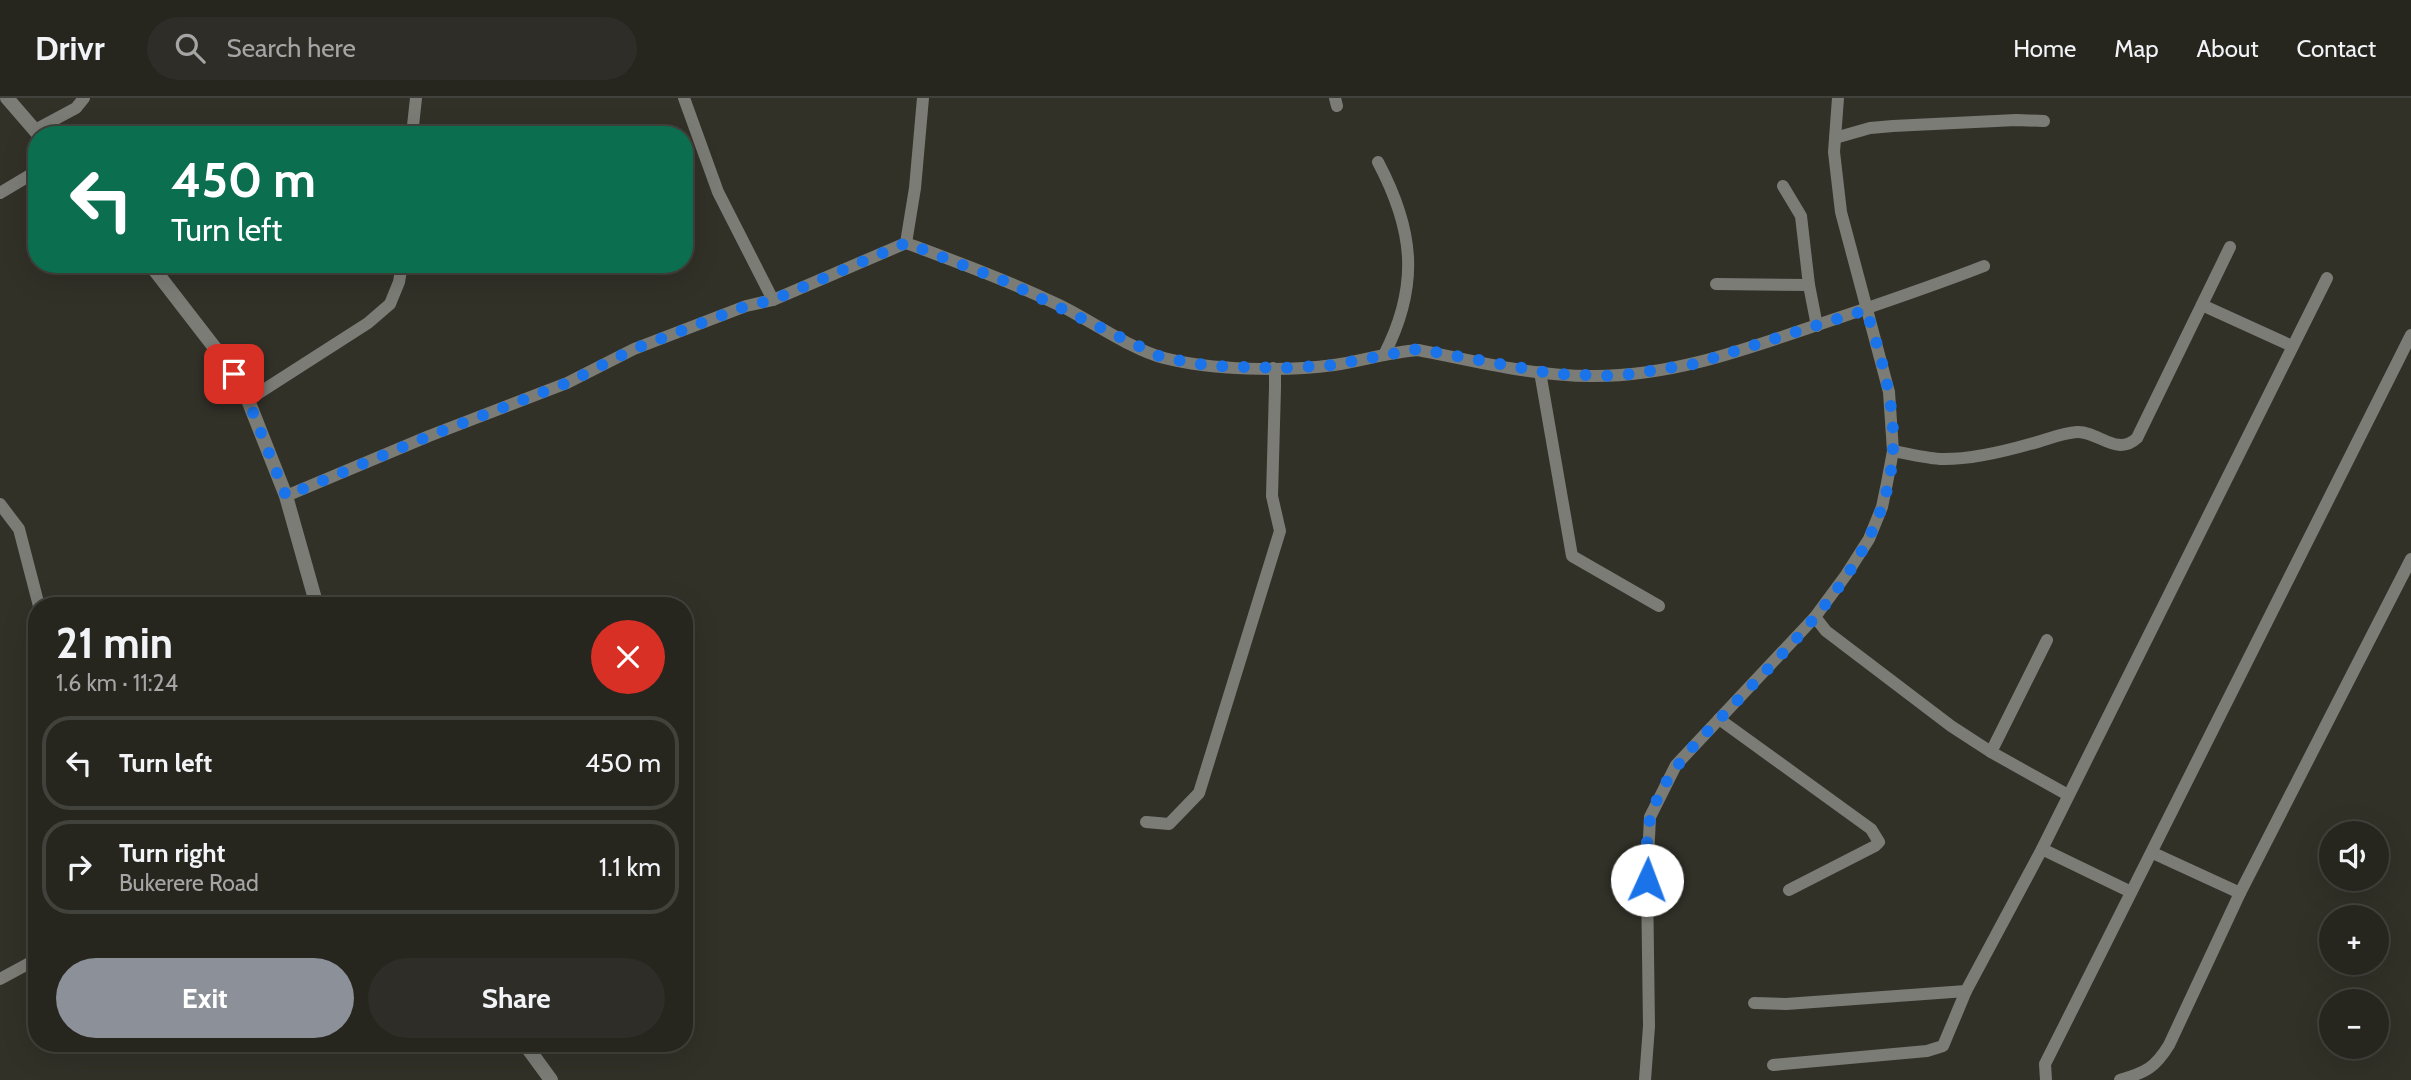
<!DOCTYPE html>
<html lang="en">
<head>
<meta charset="utf-8">
<style>
	:root { --surface:#26251e; --page:#2e2d27; --text:#f1f3f6; --muted:#a4a5a4; --line:#42423c; --accent:#8c9099 }
	body { margin:0; font-family:Cabin,sans-serif; background:var(--page); color:var(--text); height:100vh; display:flex; flex-direction:column; font-size:26px; white-space:nowrap }
	* { box-sizing:border-box; margin:0 }
	p { font-size:23px; color:var(--muted) }
	.icon { flex:none; width:38px; height:38px; fill:none; stroke:currentColor; stroke-width:2; stroke-linecap:round; stroke-linejoin:round }
	.map { position:relative; flex:1; overflow:hidden }
	.panel { position:absolute; left:28px; top:499px; width:665px; height:455px; display:flex; flex-direction:column; background:var(--surface); border-radius:28px; box-shadow:0 7px 28px #0002,0 0 0 2px var(--line) }
	.panel>* { flex:none }
	.hud { position:absolute; left:28px; top:28px; width:665px; height:147px; border-radius:28px; box-shadow:0 7px 28px #0002,0 0 0 2px var(--line); background:#0b6e4f; color:#fff; overflow:hidden }
	.tools { position:absolute; left:2319px; top:723px; display:grid; gap:14px }
	.tools a { display:grid; place-items:center; width:70px; height:70px; border-radius:50%; background:var(--surface); box-shadow:0 7px 28px #0002,0 0 0 2px var(--line); font-size:35px }
	.pin { position:absolute; display:grid; place-items:center; width:60px; height:60px; color:#fff; margin:-30px; border-radius:14px; box-shadow:0 4px 10px #0006 }
	.me { position:absolute; width:77px; margin:-38px; rotate:2deg; stroke-linejoin:round; filter:drop-shadow(0 0 5px #0008) }
	.turn { display:flex; align-items:center; gap:24px; height:147px; padding:0 28px; font-size:32px }
	.turn .icon { width:91px; height:91px; stroke-width:2.5 }
	.turn b { display:block; font-size:49px; line-height:60px }
	.round { display:grid; place-items:center; flex:none; width:74px; height:74px; border-radius:37px; background:var(--page) }
	.headline { display:flex; align-items:center; justify-content:space-between; height:119px; padding:0 28px }
	h1 { font-size:42px; font-weight:800; line-height:52px }
	.button { display:flex; gap:14px; margin-top:auto; padding:14px 28px }
	.button a { flex:1; height:80px; border-radius:42px; background:var(--accent); color:#fff; font-size:28px; font-weight:800; line-height:80px; text-align:center }
	.button a+a { background:var(--page); color:var(--text) }
	ul { padding:0; list-style:none }
	li { display:flex; align-items:center; gap:21px; height:94px; margin:0 14px 10px; padding:0 14px; border:4px solid var(--line); border-radius:28px }
	li div { flex:1 }
	li b { display:block; font-size:26px }
	li em { font-style:normal }
	header { display:flex; align-items:center; gap:42px; box-sizing:border-box; height:98px; padding:0 35px; background:var(--surface); border-bottom:2px solid var(--line) }
	header strong { font-size:33px }
	nav { display:flex; gap:38px; margin-inline-start:auto; font-size:24px }
	.search { width:490px; height:63px; background:var(--page); display:flex; align-items:center; gap:18px; box-sizing:border-box; padding:0 24px; border-radius:38px; color:var(--muted); font-size:26px }
	.map>svg:first-child { display:block }
	.lines { fill:none; stroke-linecap:round; stroke-linejoin:round }
	.minor { stroke:#7c7c77; stroke-width:12 }
	.tertiary { stroke:#7c7c77; stroke-width:14 }
	.route { stroke:#1a73e8; stroke-width:12; stroke-dasharray:0 21.6 }
</style>
</head>
<body>
<header>
<strong>Drivr</strong>
<div class="search"><svg class="icon" aria-label="search" viewBox="0 0 24 24"><circle cx="10" cy="10" r="6"/><path d="M15 15l6 6"/></svg>Search here</div>
<nav><a>Home</a><a>Map</a><a>About</a><a>Contact</a></nav>
</header>
<div class="map">
<svg width="2411" height="982" viewBox="0 0 2411 982">
	<rect width="100%" height="100%" fill="#323128"/>
	<g class="lines">
		<g class="minor">
			<polyline points="684,0 718,94 773,202"/>
			<polyline points="1335,0 1337,8"/>
			<polyline points="35,32 76,10 84,0"/>
			<polyline points="412,37 416,0"/>
			<polyline points="1835,40 1870,30 1893,28 2016,22 2044,23"/>
			<path d="M1378,64C1414,132 1420,187 1384,257"/>
			<polyline points="1783,88 1801,118 1809,187"/>
			<polyline points="0,95 37,73"/>
			<path d="M906,145C957,164 1009,183 1059,207C1090,222 1132,252 1164,260C1211,272 1285,274 1334,267C1362,263 1389,254 1418,252C1474,263 1533,278 1591,278C1679,279 1762,245 1844,218C1891,202 1938,186 1984,168"/>
			<polyline points="1716,186 1809,187 1817,228"/>
			<polyline points="2202,207 2292,248"/>
			<polyline points="1540,274 1572,458 1659,508"/>
			<polyline points="248,302 368,225 390,206 399,184 402,166"/>
			<path d="M1893,353C1908,356 1925,360 1940,361C1970,362 2002,354 2030,346C2046,342 2061,335 2077,334C2098,333 2117,359 2137,340L2230,149"/>
			<polyline points="286,398 429,338 567,285 634,251 746,208 773,202 906,145 915,90 923,0"/>
			<polyline points="0,406 19,431 39,508"/>
			<polyline points="1815,519 1826,533 1951,628 1991,654 2068,697"/>
			<polyline points="1719,621 1871,731 1879,744 1875,748 1789,792"/>
			<polyline points="1991,654 2047,542"/>
			<polyline points="1146,724 1169,726 1199,695 1280,433 1272,398 1275,290 1275,274 1273,270"/>
			<polyline points="2042,751 2131,794"/>
			<polyline points="2153,755 2240,795"/>
			<polyline points="0,881 37,861"/>
			<polyline points="1754,905 1786,906 1966,893"/>
			<polyline points="1773,967 1927,953 1943,948 1966,893 2042,751 2327,180"/>
			<polyline points="1645,982 1649,928 1647,782 1650,719 1676,667 1815,519 1846,477 1869,441 1882,409 1887,385 1893,353 1889,294 1841,114 1834,54 1838,0"/>
			<polyline points="2046,982 2045,966 2411,237"/>
			<path d="M2120,982C2146,974 2155,970 2169,947L2240,795L2411,461"/>
		</g>
		<g class="tertiary">
			<polyline points="7,0 39,37"/>
			<polyline points="150,166 235,276 248,302 286,398 317,508"/>
			<polyline points="524,945 551,982"/>
		</g>
	</g>
	<g class="lines">
		<path class="route" d="M234,276L248,302L286,398L429,338L567,285L634,251L746,208L773,202L906,145L1007,184L1161,259L1210,268L1282,270L1333,267L1418,251L1555,276L1618,278L1694,266L1866,212C1881,257 1895,304 1893,352C1888,455 1802,535 1736,604C1703,639 1665,671 1651,718C1645,738 1647,762 1647,782"/>
	</g>
</svg>
<div class="tools">
<a><svg class="icon" aria-label="sound" viewBox="0 0 24 24"><path d="M4 9h4l5-4v14l-5-4H4zM17 9q2 3 0 6"/></svg></a>
<a>+</a>
<a>−</a>
</div>
<div class="pin" style="left:234px;top:276px;background:#d93025"><svg class="icon" aria-label="arrive" viewBox="0 0 24 24"><path d="M6 21V4h12l-3 4 3 4H6"/></svg></div>
<svg class="me" style="left:1647px;top:782px" viewBox="-20 -20 40 40"><circle r="19" fill="#fff"/><path d="M0-13L10 11 0 6-10 11z" fill="#1a73e8"/></svg>
<div class="hud">
<div class="turn"><svg class="icon" aria-label="left" viewBox="0 0 24 24"><path d="M17 20v-9H6M10 6l-5 5 5 5"/></svg><div><b>450 m</b>Turn left</div></div>
</div>
<section class="panel">
<div class="headline"><div><h1>21 min</h1><p>1.6 km · 11:24</p></div><a class="round" style="background:#d93025;color:#fff"><svg class="icon" aria-label="close" viewBox="0 0 24 24"><path d="M6 6l12 12M18 6L6 18"/></svg></a></div>
<ul>
<li><svg class="icon" aria-label="left" viewBox="0 0 24 24"><path d="M17 20v-9H6M10 6l-5 5 5 5"/></svg><div><b>Turn left</b></div><em>450 m</em></li>
<li><svg class="icon" aria-label="right" viewBox="0 0 24 24"><path d="M7 20v-9h11M14 6l5 5-5 5"/></svg><div><b>Turn right</b><p>Bukerere Road</p></div><em>1.1 km</em></li>
</ul>
<div class="button"><a>Exit</a><a>Share</a></div>
</section>
</div>
</body>
</html>
